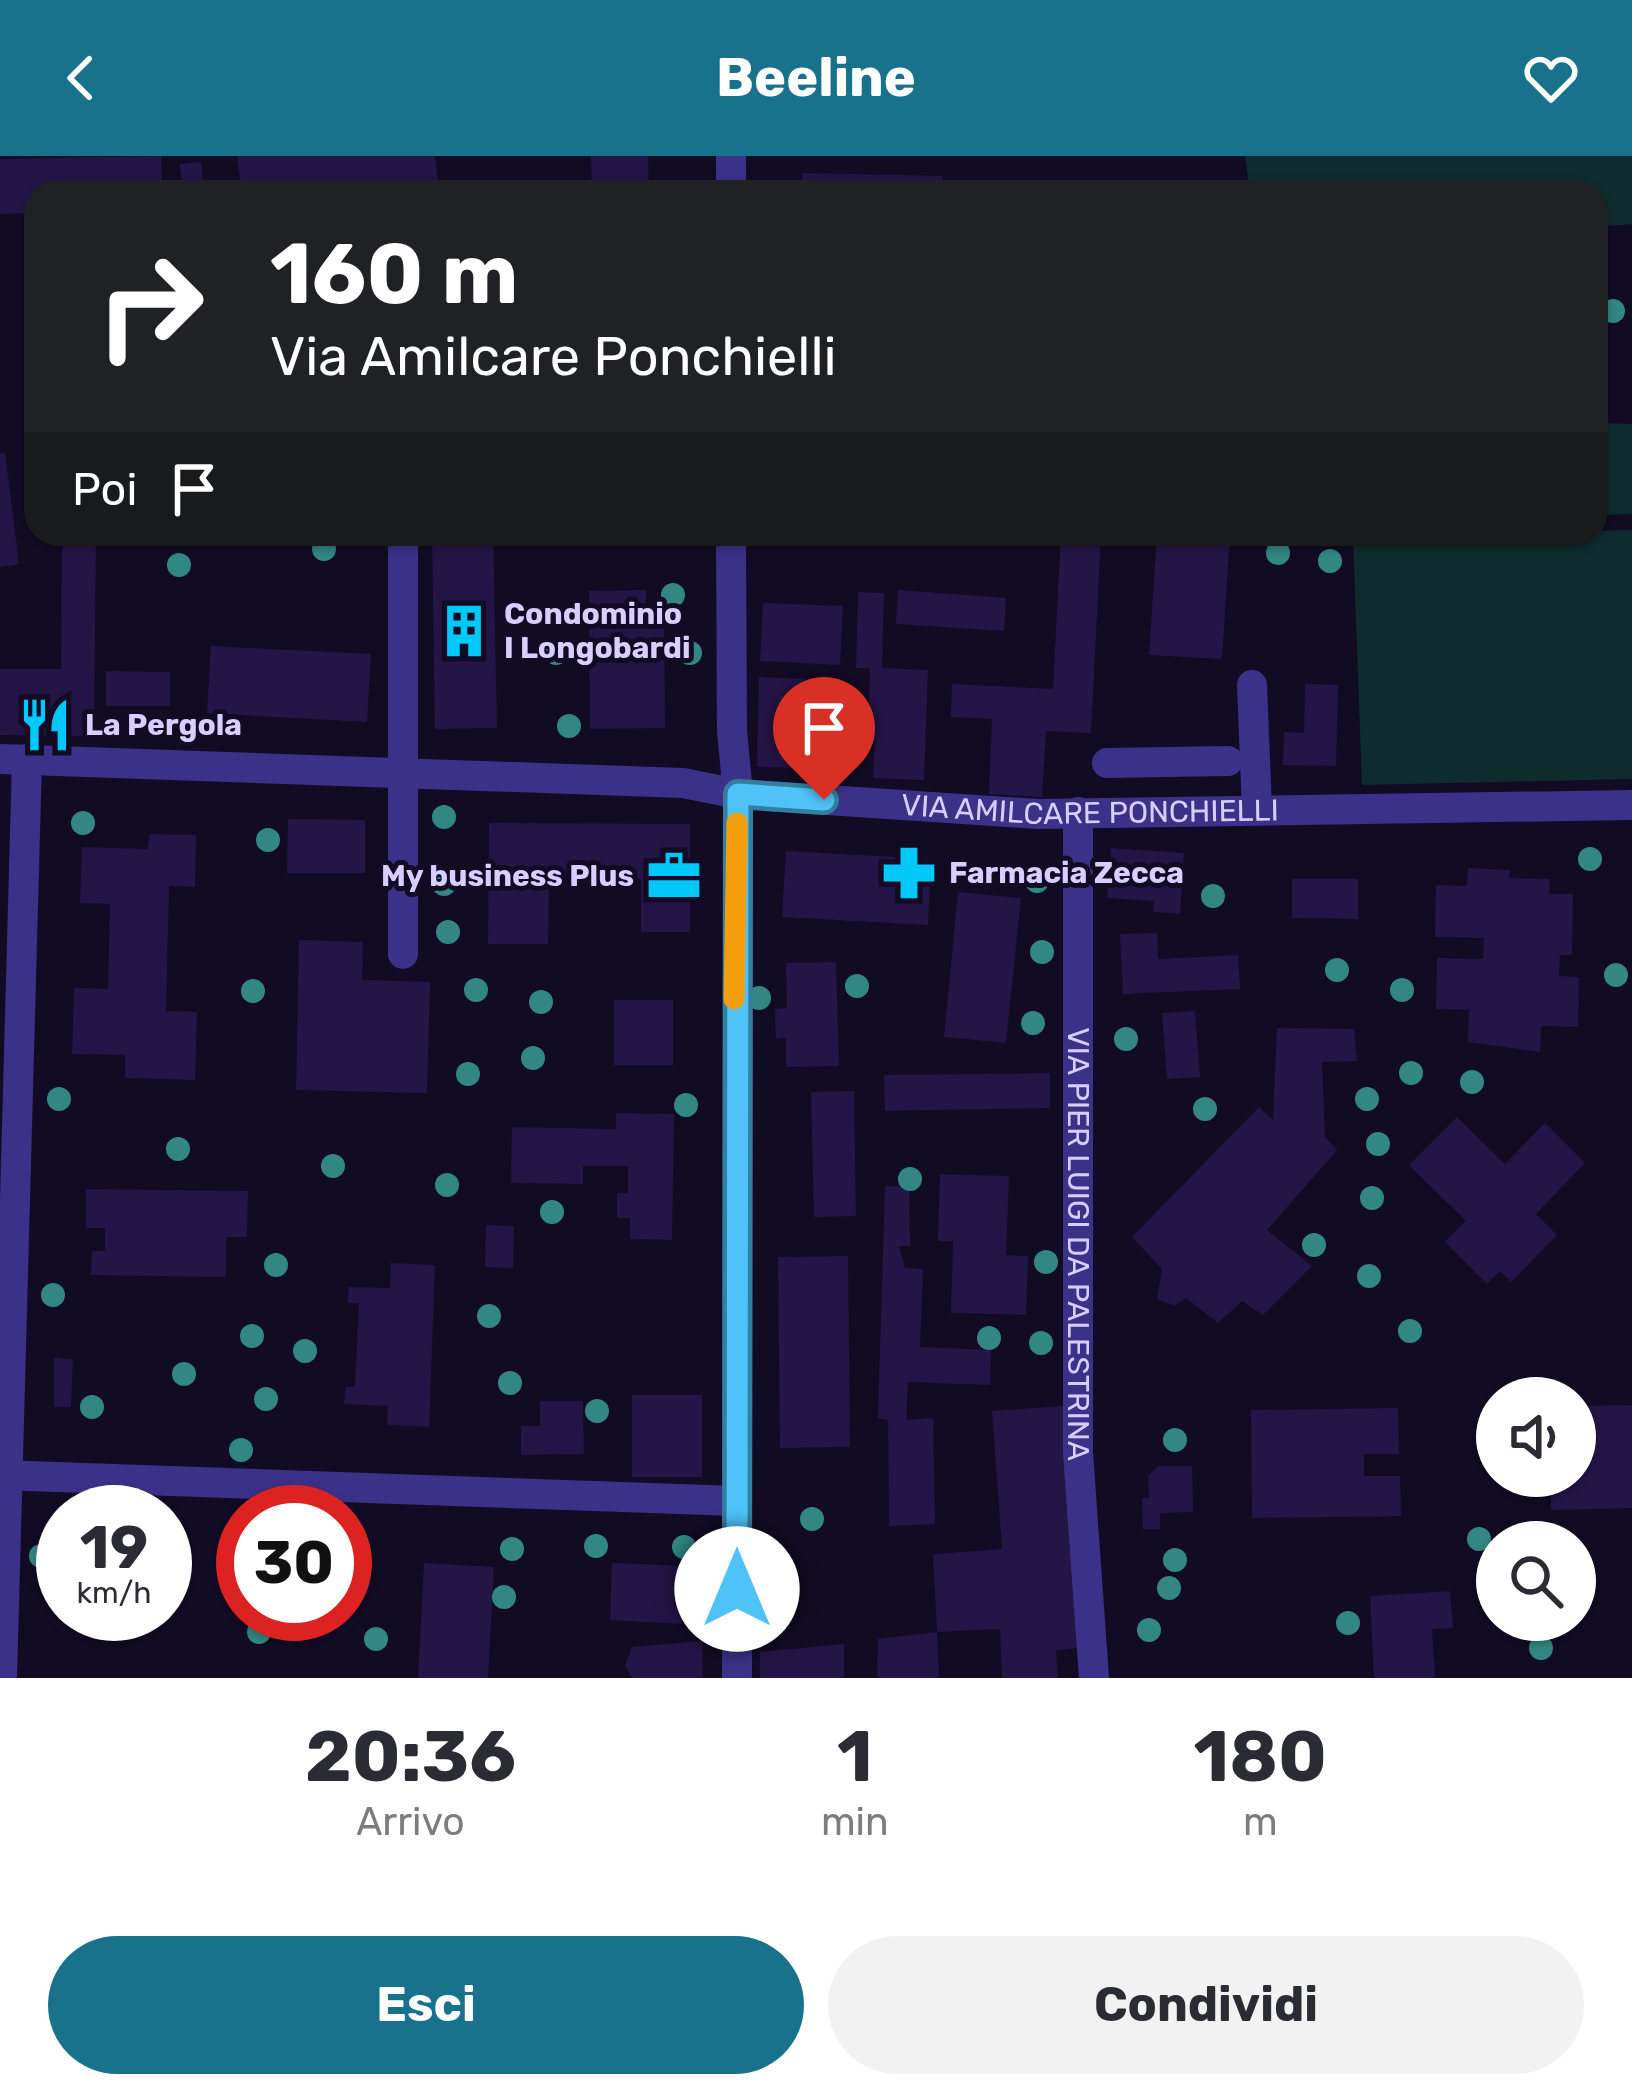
<!DOCTYPE html>
<html lang="it">
<head>
<meta charset="utf-8">
<style>
	:root { --surface:#fff; --page:#f2f2f3; --text:#2b2b33; --muted:#7c7c81; --accent:#18728c }
	body { margin:0; font-family:Rubik,sans-serif; background:var(--page); color:var(--text); height:100vh; display:flex; flex-direction:column; font-size:45px; white-space:nowrap }
	* { box-sizing:border-box; margin:0 }
	p { font-size:39px; color:var(--muted) }
	.icon { flex:none; width:66px; height:66px; fill:none; stroke:currentColor; stroke-width:2; stroke-linecap:round; stroke-linejoin:round }
	.map { position:relative; height:1522px; overflow:hidden }
	.drawer { display:flex; flex-direction:column; background:var(--surface); flex:1 }
	.drawer>* { flex:none }
	.hud { position:absolute; left:24px; top:24px; width:1584px; height:366px; border-radius:36px; box-shadow:0 3px 9px #0004; background:#202124; color:#fff; overflow:hidden }
	.fabs { position:absolute; left:1476px; top:1221px; display:grid; gap:24px }
	.fabs a { display:grid; place-items:center; width:120px; height:120px; border-radius:50%; background:var(--surface); box-shadow:0 3px 9px #0004; font-size:60px }
	.speed { position:absolute; left:36px; top:1329px; display:flex; gap:24px; font-size:60px; font-weight:700; text-align:center }
	.speed>* { display:grid; place-content:center; width:156px; height:156px; border-radius:50%; background:var(--surface); box-shadow:0 3px 9px #0004; line-height:1 }
	.speed small { font-size:30px; font-weight:400 }
	.speed .limit { border:18px solid #d22; background:#fff; color:#111 }
	.pin { position:absolute; display:grid; place-items:center; width:102px; height:102px; color:#fff; margin:-123px -51px; border-radius:50% 50% 50% 0; rotate:-45deg; box-shadow:0 0 12px #0007 }
	.pin .icon { rotate:45deg }
	.me { position:absolute; width:132px; margin:-66px; rotate:0deg; stroke-linejoin:round; filter:drop-shadow(0 0 9px #0008) }
	.turn { display:flex; align-items:center; gap:42px; height:252px; padding:0 48px; font-size:54px }
	.turn .icon { width:156px; height:156px; stroke-width:2.5 }
	.turn b { display:block; font-size:84px; line-height:102px }
	.then { display:flex; align-items:center; height:114px; padding:0 48px; background:#0003; gap:24px; font-size:45px }
	.eta { display:flex; justify-content:space-evenly; align-items:center; height:204px; text-align:center }
	.eta b { font-size:72px; font-weight:700; line-height:84px }
	.cta { display:flex; gap:24px; margin-top:auto; padding:24px 48px }
	.cta a { flex:1; height:138px; border-radius:72px; background:var(--accent); color:#fff; font-size:48px; font-weight:700; line-height:138px; text-align:center }
	.cta a+a { background:var(--page); color:var(--text) }
	header { display:flex; justify-content:space-between; align-items:center; height:156px; padding:0 48px; background:var(--accent); color:#fff; font-size:54px; font-weight:700 }
	.map>svg:first-child { display:block }
	.green { fill:#0e2c2e }
	.building { fill:#241547 }
	.lines { fill:none; stroke-linecap:round; stroke-linejoin:round }
	.minor { stroke:#3c3188; stroke-width:30 }
	.tree { fill:#328784 }
	.route-casing { stroke:#337fa1; stroke-width:30 }
	.route { stroke:#4fc3f7; stroke-width:21 }
	.slow { stroke:#f59e0b; stroke-width:21 }
	.labels { text-anchor:middle; dominant-baseline:central; stroke-width:10; stroke-linejoin:round; paint-order:stroke }
	.poi-label { font-size:30px; font-weight:bold; fill:#d8ceff; stroke:#120b24; text-anchor:start }
	.street-label { font-size:30px; fill:#d8ceff; stroke:#120b24 }
</style>
</head>
<body>
<header><svg class="icon" aria-label="back" viewBox="0 0 24 24"><path d="M15 5l-7 7 7 7"/></svg>Beeline<svg class="icon" aria-label="heart" viewBox="0 0 24 24"><path d="M12 20l-8-8c-3-5 5-10 8-4 3-6 11-1 8 4z"/></svg></header>
<div class="map">
<svg width="1632" height="1522" viewBox="0 0 1632 1522">
	<rect width="100%" height="100%" fill="#120b24"/>
	<g class="green">
		<polygon points="1245,0 1632,0 1632,68 1596,71 1596,36 1250,36"/>
		<polygon points="1596,267 1632,268 1632,358 1596,359"/>
		<polygon points="1632,374 1632,623 1362,629 1353,380"/>
	</g>
	<g class="building">
		<polygon points="161,0 162,36 36,36 36,57 0,58 0,3"/>
		<polygon points="237,0 435,0 439,36 242,36"/>
		<polygon points="591,0 648,0 649,36 592,36"/>
		<polygon points="201,6 204,36 183,36 180,8"/>
		<polygon points="802,17 943,20 942,36 801,36"/>
		<polygon points="5,297 19,408 0,411 0,298"/>
		<polygon points="62,378 96,378 94,580 0,579 0,513 61,513"/>
		<polygon points="432,378 493,378 497,572 435,573"/>
		<polygon points="588,378 661,378 661,382 589,386"/>
		<polygon points="889,378 961,378 961,384 889,382"/>
		<polygon points="1061,378 1101,378 1091,577 1046,575 1042,641 989,638 992,563 951,561 952,528 1053,533"/>
		<polygon points="1157,378 1230,378 1222,503 1149,499"/>
		<polygon points="646,434 646,472 664,472 665,572 590,573 589,435"/>
		<polygon points="898,434 1006,442 1004,475 896,468"/>
		<polygon points="858,436 884,437 882,512 928,514 924,624 873,622 875,585 815,583 814,612 757,611 759,521 805,523 804,546 869,548 870,512 856,512"/>
		<polygon points="763,447 843,450 840,509 760,505"/>
		<polygon points="211,490 371,498 367,566 207,557"/>
		<polygon points="106,515 170,516 170,550 106,550"/>
		<polygon points="1305,528 1338,529 1336,610 1283,609 1284,576 1304,577"/>
		<polygon points="288,663 365,664 365,717 287,717"/>
		<polygon points="489,667 690,668 690,776 641,776 641,723 549,722 548,788 488,788"/>
		<polygon points="149,678 196,679 195,731 169,730 166,855 197,856 195,924 125,922 125,899 72,898 74,832 108,833 110,748 80,747 82,691 148,693"/>
		<polygon points="1111,692 1184,697 1180,758 1153,756 1154,745 1107,742"/>
		<polygon points="786,695 931,703 928,769 782,761"/>
		<polygon points="1468,712 1510,714 1509,722 1550,723 1549,738 1573,738 1572,799 1560,799 1559,820 1579,821 1578,871 1541,870 1540,896 1468,886 1469,854 1436,853 1437,802 1483,803 1484,782 1435,781 1436,729 1467,730"/>
		<polygon points="1292,723 1358,723 1358,763 1292,762"/>
		<polygon points="958,736 1021,742 1006,887 944,881"/>
		<polygon points="1157,777 1158,803 1238,799 1240,833 1123,838 1120,778"/>
		<polygon points="299,784 363,786 362,824 430,826 427,937 296,934"/>
		<polygon points="836,806 839,910 786,911 786,882 776,883 775,853 787,852 786,807"/>
		<rect x="614" y="844" width="59" height="65"/>
		<polygon points="1195,855 1200,921 1167,923 1162,857"/>
		<polygon points="1277,872 1354,873 1357,905 1322,906 1325,981 1337,994 1267,1074 1312,1110 1263,1159 1242,1145 1218,1167 1186,1142 1175,1150 1157,1143 1162,1113 1132,1081 1259,951 1273,964"/>
		<polygon points="1050,917 1050,952 885,955 884,919"/>
		<polygon points="854,935 856,1060 814,1061 811,936"/>
		<polygon points="616,957 674,958 672,1084 630,1083 630,1062 617,1062 617,1037 628,1037 628,1010 583,1010 583,1028 511,1027 512,971 616,973"/>
		<polygon points="1457,961 1505,1008 1545,967 1585,1007 1536,1058 1557,1079 1511,1126 1500,1115 1487,1128 1445,1086 1466,1065 1409,1009"/>
		<polygon points="940,1018 1009,1020 1006,1099 1028,1100 1026,1159 951,1157 953,1085 938,1085"/>
		<polygon points="885,1030 909,1031 910,1090 899,1090 905,1112 923,1113 920,1191 991,1194 990,1229 908,1226 906,1264 933,1262 935,1368 889,1370 888,1264 878,1262"/>
		<polygon points="86,1033 248,1035 247,1081 226,1081 226,1121 91,1119 92,1095 105,1095 105,1072 86,1072"/>
		<polygon points="486,1069 514,1070 513,1112 485,1111"/>
		<polygon points="848,1100 850,1291 780,1292 778,1101"/>
		<polygon points="391,1107 435,1109 429,1271 387,1269 388,1250 344,1248 346,1231 355,1231 359,1147 348,1147 349,1131 390,1132"/>
		<polygon points="54,1202 73,1203 71,1251 54,1251"/>
		<rect x="632" y="1239" width="70" height="82"/>
		<polygon points="540,1245 583,1245 584,1298 521,1299 521,1270 540,1270"/>
		<polygon points="1632,1249 1632,1352 1551,1354 1551,1320 1575,1320 1575,1250"/>
		<polygon points="1063,1250 1081,1492 1056,1494 1058,1522 1002,1522 1000,1473 937,1476 933,1398 1002,1393 992,1255"/>
		<polygon points="1398,1252 1399,1298 1364,1298 1364,1320 1400,1320 1401,1360 1252,1362 1251,1254"/>
		<polygon points="1158,1310 1192,1310 1193,1356 1160,1357 1160,1373 1143,1373 1142,1342 1149,1342 1148,1320"/>
		<polygon points="231,1392 243,1392 243,1418 232,1418"/>
		<polygon points="424,1407 494,1411 488,1522 418,1522"/>
		<polygon points="612,1407 685,1410 682,1468 610,1464"/>
		<polygon points="1450,1435 1453,1472 1432,1473 1435,1522 1374,1522 1370,1440"/>
		<polygon points="937,1476 939,1522 877,1522 878,1483"/>
		<polygon points="702,1485 703,1522 632,1522 625,1510 632,1491"/>
		<polygon points="844,1488 844,1522 760,1522 760,1496"/>
	</g>
	<g class="lines">
		<g class="minor">
			<polyline points="731,0 731,36"/>
			<polyline points="731,378 732,575 738,638 737,1522"/>
			<polyline points="1252,529 1257,654"/>
			<path id="s1" d="M0,603L683,627L738,638L1038,658L1632,649"/>
			<polyline points="1107,607 1228,605"/>
			<path id="s2" d="M1078,656V1296L1094,1522"/>
			<polyline points="403,798 403,378"/>
			<polyline points="0,1319 736,1345"/>
			<polyline points="2,1522 27,603"/>
		</g>
	</g>
	<g class="tree">
		<circle cx="1613" cy="155" r="12"/>
		<circle cx="324" cy="393" r="12"/>
		<circle cx="1278" cy="397" r="12"/>
		<circle cx="1330" cy="405" r="12"/>
		<circle cx="179" cy="409" r="12"/>
		<circle cx="673" cy="439" r="12"/>
		<circle cx="556" cy="497" r="12"/>
		<circle cx="690" cy="497" r="12"/>
		<circle cx="569" cy="570" r="12"/>
		<circle cx="444" cy="661" r="12"/>
		<circle cx="83" cy="667" r="12"/>
		<circle cx="268" cy="684" r="12"/>
		<circle cx="1590" cy="703" r="12"/>
		<circle cx="1037" cy="725" r="12"/>
		<circle cx="444" cy="728" r="12"/>
		<circle cx="1213" cy="740" r="12"/>
		<circle cx="448" cy="776" r="12"/>
		<circle cx="1042" cy="796" r="12"/>
		<circle cx="1337" cy="814" r="12"/>
		<circle cx="1616" cy="819" r="12"/>
		<circle cx="857" cy="830" r="12"/>
		<circle cx="476" cy="834" r="12"/>
		<circle cx="1402" cy="834" r="12"/>
		<circle cx="253" cy="835" r="12"/>
		<circle cx="759" cy="842" r="12"/>
		<circle cx="541" cy="846" r="12"/>
		<circle cx="1033" cy="867" r="12"/>
		<circle cx="1126" cy="883" r="12"/>
		<circle cx="533" cy="902" r="12"/>
		<circle cx="1411" cy="917" r="12"/>
		<circle cx="468" cy="918" r="12"/>
		<circle cx="1472" cy="926" r="12"/>
		<circle cx="59" cy="943" r="12"/>
		<circle cx="1367" cy="943" r="12"/>
		<circle cx="686" cy="949" r="12"/>
		<circle cx="1205" cy="953" r="12"/>
		<circle cx="1378" cy="988" r="12"/>
		<circle cx="178" cy="993" r="12"/>
		<circle cx="333" cy="1010" r="12"/>
		<circle cx="910" cy="1023" r="12"/>
		<circle cx="447" cy="1029" r="12"/>
		<circle cx="1372" cy="1042" r="12"/>
		<circle cx="552" cy="1056" r="12"/>
		<circle cx="1314" cy="1089" r="12"/>
		<circle cx="1046" cy="1106" r="12"/>
		<circle cx="276" cy="1109" r="12"/>
		<circle cx="1369" cy="1120" r="12"/>
		<circle cx="53" cy="1139" r="12"/>
		<circle cx="489" cy="1160" r="12"/>
		<circle cx="1410" cy="1175" r="12"/>
		<circle cx="252" cy="1180" r="12"/>
		<circle cx="989" cy="1182" r="12"/>
		<circle cx="1041" cy="1187" r="12"/>
		<circle cx="305" cy="1195" r="12"/>
		<circle cx="184" cy="1218" r="12"/>
		<circle cx="510" cy="1227" r="12"/>
		<circle cx="266" cy="1243" r="12"/>
		<circle cx="92" cy="1251" r="12"/>
		<circle cx="597" cy="1255" r="12"/>
		<circle cx="1175" cy="1284" r="12"/>
		<circle cx="241" cy="1294" r="12"/>
		<circle cx="812" cy="1363" r="12"/>
		<circle cx="1479" cy="1383" r="12"/>
		<circle cx="596" cy="1390" r="12"/>
		<circle cx="684" cy="1391" r="12"/>
		<circle cx="512" cy="1393" r="12"/>
		<circle cx="41" cy="1400" r="12"/>
		<circle cx="1175" cy="1404" r="12"/>
		<circle cx="1169" cy="1432" r="12"/>
		<circle cx="504" cy="1441" r="12"/>
		<circle cx="1348" cy="1467" r="12"/>
		<circle cx="1149" cy="1474" r="12"/>
		<circle cx="259" cy="1476" r="12"/>
		<circle cx="376" cy="1483" r="12"/>
		<circle cx="1541" cy="1492" r="12"/>
	</g>
	<g class="lines">
		<defs>
			<polyline id="route" points="737,1433 738,638 824,644"/>
		</defs>
		<use href="#route" class="route-casing"/>
		<use href="#route" class="route"/>
		<polyline class="slow" points="734,843 737,667"/>
	</g>
	<defs>
		<symbol id="building-bare" viewBox="-9 -9 18 18"><path d="M-4-6H4V6H1V3H-1V6H-4ZM-2.5-4.3h1.7v1.8h-1.7ZM.8-4.3h1.7v1.8H.8ZM-2.5-1h1.7V.8h-1.7ZM.8-1h1.7V.8H.8Z" fill="#00c9f9" stroke="#120b24" stroke-width="2.5" paint-order="stroke"/></symbol>
		<symbol id="restaurant-bare" viewBox="-9 -9 18 18"><path d="M-5-6h1v4h1v-4h1v4h1v-4h1v5L-1.5 .5V6h-2V.5L-5-1ZM5-6V6H3V1.5H1.5Q1.5-4 5-6Z" fill="#00c9f9" stroke="#120b24" stroke-width="2.5" paint-order="stroke"/></symbol>
		<symbol id="pharmacy-bare" viewBox="-9 -9 18 18"><path d="M-2-6h4v4h4v4h-4v4h-4v-4h-4v-4h4Z" fill="#00c9f9" stroke="#120b24" stroke-width="2.5" paint-order="stroke"/></symbol>
		<symbol id="office-bare" viewBox="-9 -9 18 18"><path d="M-6-3h4V-5.5h4V-3h4V5H-6ZM-1-4.5V-3h2v-1.5ZM-6 0V1H6V0Z" fill="#00c9f9" stroke="#120b24" stroke-width="2.5" paint-order="stroke"/></symbol>
	</defs>
	<g fill-rule="evenodd">
		<use href="#building-bare" x="426" y="437" width="76" height="76"/>
		<use href="#restaurant-bare" x="7" y="531" width="76" height="76"/>
		<use href="#pharmacy-bare" x="871" y="679" width="76" height="76"/>
		<use href="#office-bare" x="636" y="682" width="76" height="76"/>
	</g>
	<g class="labels">
		<g class="poi-label">
			<text x="504" y="458">Condominio<tspan x="504" dy="34">I Longobardi</tspan></text>
			<text x="85" y="569">La Pergola</text>
			<text x="949" y="717">Farmacia Zecca</text>
			<text x="634" y="720" text-anchor="end">My business Plus</text>
		</g>
		<g class="street-label">
			<text stroke="none"><textPath href="#s1" startOffset="1092">VIA AMILCARE PONCHIELLI</textPath></text>
			<text stroke="none"><textPath href="#s2" startOffset="432">VIA PIER LUIGI DA PALESTRINA</textPath></text>
		</g>
	</g>
</svg>
<div class="fabs">
<a><svg class="icon" aria-label="sound" viewBox="0 0 24 24"><path d="M4 9h4l5-4v14l-5-4H4zM17 9q2 3 0 6"/></svg></a>
<a><svg class="icon" aria-label="search" viewBox="0 0 24 24"><circle cx="10" cy="10" r="6"/><path d="M15 15l6 6"/></svg></a>
</div>
<div class="speed"><div>19<small>km/h</small></div><div class="limit">30</div></div>
<div class="pin" style="left:824px;top:644px;background:#d93025"><svg class="icon" aria-label="arrive" viewBox="0 0 24 24"><path d="M6 21V4h12l-3 4 3 4H6"/></svg></div>
<svg class="me" style="left:737px;top:1433px" viewBox="-20 -20 40 40"><circle r="19" fill="#fff"/><path d="M0-13L10 11 0 6-10 11z" fill="#4fc3f7"/></svg>
<div class="hud">
<div class="turn"><svg class="icon" aria-label="right" viewBox="0 0 24 24"><path d="M7 20v-9h11M14 6l5 5-5 5"/></svg><div><b>160 m</b>Via Amilcare Ponchielli</div></div>
<div class="then">Poi<svg class="icon" aria-label="arrive" viewBox="0 0 24 24"><path d="M6 21V4h12l-3 4 3 4H6"/></svg></div>
</div>
</div>
<section class="drawer">
<div class="eta">
<div><b>20:36</b><p>Arrivo</p></div>
<div><b>1</b><p>min</p></div>
<div><b>180</b><p>m</p></div>
</div>
<div class="cta"><a>Esci</a><a>Condividi</a></div>
</section>
</body>
</html>
